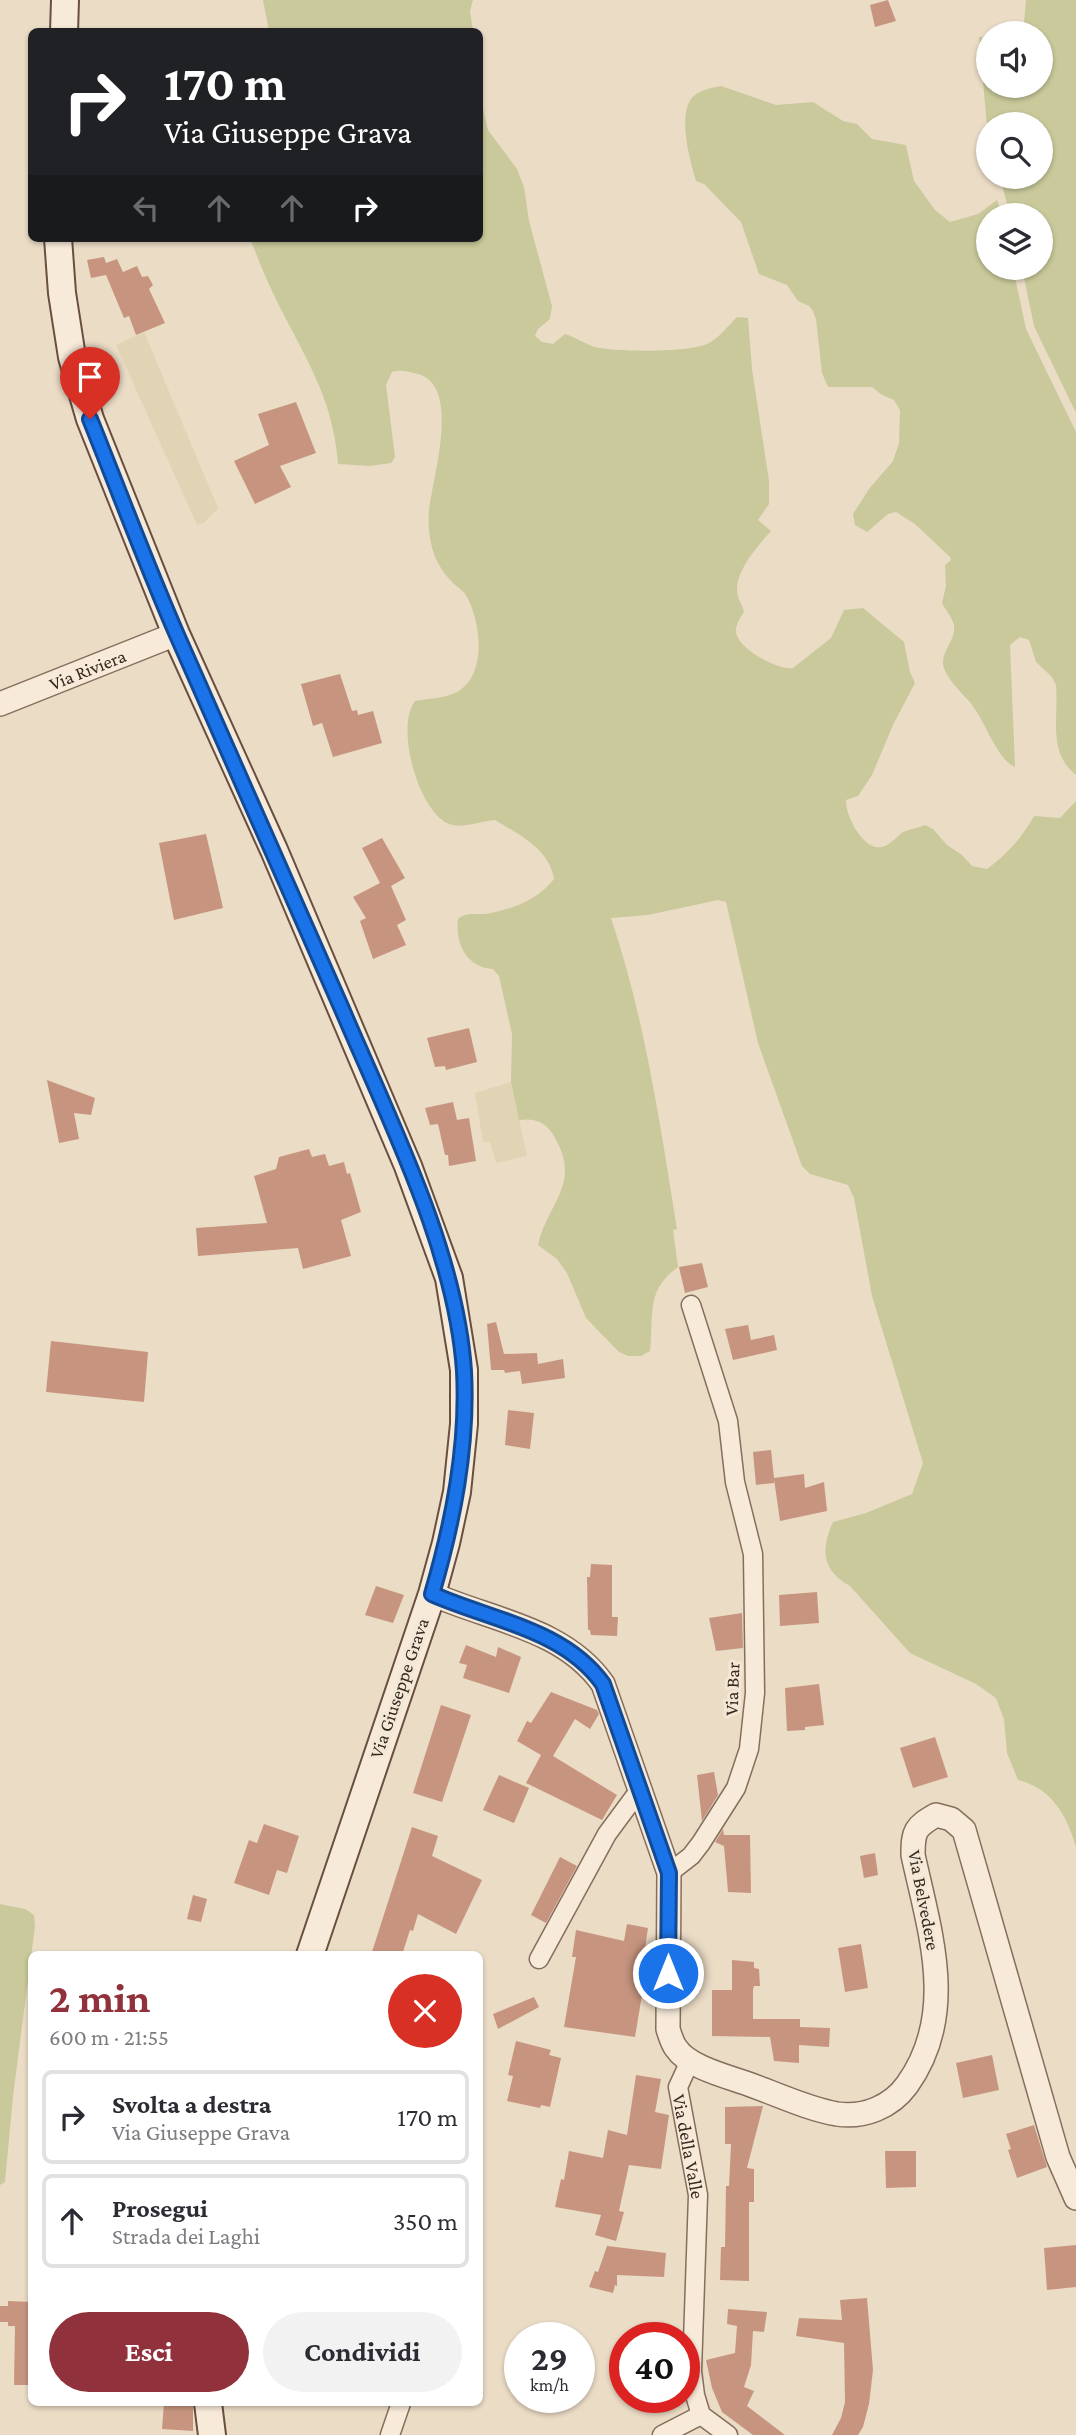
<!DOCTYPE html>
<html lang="it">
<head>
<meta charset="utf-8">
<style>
	:root { --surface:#fff; --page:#f2f2f3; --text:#2b2b33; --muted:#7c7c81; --line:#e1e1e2; --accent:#91313c }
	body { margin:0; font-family:"Crimson Pro",serif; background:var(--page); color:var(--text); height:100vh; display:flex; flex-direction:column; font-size:26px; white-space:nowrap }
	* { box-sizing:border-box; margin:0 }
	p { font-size:23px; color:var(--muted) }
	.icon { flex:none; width:38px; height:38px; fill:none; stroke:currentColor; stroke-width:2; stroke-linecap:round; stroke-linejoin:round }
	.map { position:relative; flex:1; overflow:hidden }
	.details { position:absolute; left:28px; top:1951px; width:455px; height:455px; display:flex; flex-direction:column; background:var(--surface); border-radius:10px; box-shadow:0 2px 5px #0004 }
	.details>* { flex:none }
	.banner { position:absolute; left:28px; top:28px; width:455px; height:214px; border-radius:10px; box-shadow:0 2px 5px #0004; background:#202124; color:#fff; overflow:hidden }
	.tools { position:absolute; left:976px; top:21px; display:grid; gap:14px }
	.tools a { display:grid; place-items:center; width:77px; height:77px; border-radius:50%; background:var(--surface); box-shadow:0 2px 5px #0004; font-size:35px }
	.speed { position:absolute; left:504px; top:2322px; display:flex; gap:14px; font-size:35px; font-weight:700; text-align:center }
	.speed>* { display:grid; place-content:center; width:91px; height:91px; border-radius:50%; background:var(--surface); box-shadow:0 2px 5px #0004; line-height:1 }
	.speed small { font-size:18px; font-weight:400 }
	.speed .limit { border:10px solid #d22; background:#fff; color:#111 }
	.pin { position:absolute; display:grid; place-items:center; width:60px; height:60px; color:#fff; margin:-72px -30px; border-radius:50% 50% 50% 0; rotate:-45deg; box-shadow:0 0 7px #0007 }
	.pin .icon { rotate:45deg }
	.me { position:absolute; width:77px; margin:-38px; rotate:0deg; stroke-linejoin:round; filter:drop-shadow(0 0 5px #0008) }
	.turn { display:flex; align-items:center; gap:24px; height:147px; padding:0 21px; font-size:32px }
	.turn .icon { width:91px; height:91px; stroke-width:2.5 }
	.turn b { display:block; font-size:49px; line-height:60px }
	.lanes { display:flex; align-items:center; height:66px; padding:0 21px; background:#0003; justify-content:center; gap:35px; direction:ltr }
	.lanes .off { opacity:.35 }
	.round { display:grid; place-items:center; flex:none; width:74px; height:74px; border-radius:37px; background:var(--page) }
	.overview { display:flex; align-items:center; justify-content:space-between; height:119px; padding:0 21px }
	h1 { font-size:42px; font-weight:700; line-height:52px; color:var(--accent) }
	.primary-button { display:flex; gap:14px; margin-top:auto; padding:14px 21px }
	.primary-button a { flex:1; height:80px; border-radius:42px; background:var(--accent); color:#fff; font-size:28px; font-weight:700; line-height:80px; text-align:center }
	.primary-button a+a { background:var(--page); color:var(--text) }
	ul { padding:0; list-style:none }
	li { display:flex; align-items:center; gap:21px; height:94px; margin:0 14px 10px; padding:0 7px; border:4px solid var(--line); border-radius:10px }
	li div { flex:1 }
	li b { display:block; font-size:26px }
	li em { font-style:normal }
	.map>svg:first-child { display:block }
	.farmland { fill:#e1d4b4 }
	.green { fill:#c9c99b }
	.building { fill:#c7957f }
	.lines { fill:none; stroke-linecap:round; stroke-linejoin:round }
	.minor-casing { stroke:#866e5d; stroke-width:21 }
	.tertiary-casing { stroke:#866e5d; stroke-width:26 }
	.secondary-casing { stroke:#684f40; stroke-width:30 }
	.minor { stroke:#f7ead9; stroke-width:18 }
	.tertiary { stroke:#f7ead9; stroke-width:23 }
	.secondary { stroke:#f7ead9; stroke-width:26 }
	.route-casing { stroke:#114b97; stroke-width:18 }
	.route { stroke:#1a73e8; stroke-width:12 }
	.labels { text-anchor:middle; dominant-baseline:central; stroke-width:6; stroke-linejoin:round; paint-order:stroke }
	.street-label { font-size:19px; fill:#372820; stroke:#f3e7d5 }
</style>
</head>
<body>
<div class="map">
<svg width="1076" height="2435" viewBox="0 0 1076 2435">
	<rect width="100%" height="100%" fill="#ebdcc6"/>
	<g class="farmland">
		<polygon points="144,332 218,508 204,523 197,525 116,345"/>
		<polygon points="511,1082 527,1156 496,1163 490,1142 483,1142 475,1093"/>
	</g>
	<g class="green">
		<polygon points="263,0 473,0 470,11 473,31 269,31"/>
		<polygon points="1026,0 1076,0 1076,413 1034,326 1022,268 1041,268 1041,215 1010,215 1000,177 1041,177 1041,124 989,124 989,131 987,126 979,37 989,37 989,86 1041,86 1041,33 1012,33 1024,22"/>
		<path d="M721,86L776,105L813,102L843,121L857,124L872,139L906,145L914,181L935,210L950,222L978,214L997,200L1002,215H989V268H1013L1026,329L1076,432V775C1047,752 1059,717 1056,685L1052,677L1036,662L1029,640L1020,637L1010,645L1015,767C995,758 985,718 968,700C960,691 945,677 943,664C942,649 959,637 953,622C951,616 945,609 942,603L946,586L945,565L951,560L950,557L915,524L896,512L888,514L867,532L855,525L853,514L869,489L893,461L899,443L900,410L894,400L882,395L872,387H828L822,373L816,319L813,311L809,306L798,301L787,285L759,274L741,222L704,184L696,181C690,161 678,118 691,99C697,90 712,88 721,86Z"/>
		<path d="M480,96L488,130L517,169L524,187L529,221L552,306L550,319L538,329L535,336L542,342L553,344L565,334C575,337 587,345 595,347C615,352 691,353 709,343C719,338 728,326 737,317L748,318L752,369L769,481V504L758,520L771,531C758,546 737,569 737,590C737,597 742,605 744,612C741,617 735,625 736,632C738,649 777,670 793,668L831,638L844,610L863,608L904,642L910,672L915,683L893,725L872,775L858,796L846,800C845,815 865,855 885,846C892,843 897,836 903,832C910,829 918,828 925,825L933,829L947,845L962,855L972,866L987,869C1007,854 1022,838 1034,816L1060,818L1076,801V1847C1067,1816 1052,1788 1018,1780L1007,1753L1004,1719L996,1698L976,1684L910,1653L850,1586C821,1570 821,1549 833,1522L866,1513L912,1494L923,1463L872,1296L854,1198L848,1185L810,1174L802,1166L758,1043L726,902L718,900L648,915L611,918C645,1019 660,1124 677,1229L673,1230L678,1267C645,1291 654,1315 650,1351L641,1356H628L619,1352L586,1318L567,1273L557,1259L538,1245C548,1201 584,1183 552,1133C544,1121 533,1118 519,1120L511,1082L512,1034L499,976L493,969C467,967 455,945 458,919C468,911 479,916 491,913C516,908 538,899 554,879C549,848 519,835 495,820C480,821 461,830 447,823C418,809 395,727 415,701C427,699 446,698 457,692C487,675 481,625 468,599C465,592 459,588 454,584C442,572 434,559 431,543C429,533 428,521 429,511C432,479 462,386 418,374C409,372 401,369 392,372L386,385L395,457L391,463L370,466L338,464C333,394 302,354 273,293C264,275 257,256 250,238H480Z"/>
		<polygon points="0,1904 25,1909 34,1915 35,1926 13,2096 5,2182 0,2185"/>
	</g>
	<g class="building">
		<polygon points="888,0 896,21 875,27 870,5"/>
		<polygon points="104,257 106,263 117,259 123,272 137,266 142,277 148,276 153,285 149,289 165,323 136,335 129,316 124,318 106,275 91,278 87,260"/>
		<polygon points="296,402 316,453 280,466 291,487 255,504 234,461 269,445 258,414"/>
		<polygon points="340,674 352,711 357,710 358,715 373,711 382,743 333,757 322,723 313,726 301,684"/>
		<polygon points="206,834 223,908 174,920 159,843"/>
		<polygon points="382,838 405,878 391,886 406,920 397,925 406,945 373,959 360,921 366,918 353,897 380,883 362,848"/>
		<polygon points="469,1028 477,1062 446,1070 445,1066 435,1067 427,1038"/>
		<polygon points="47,1080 95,1098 91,1115 74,1113 79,1139 59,1143"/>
		<polygon points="453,1102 457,1120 469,1118 476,1161 449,1166 448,1155 445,1155 438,1124 430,1125 425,1108"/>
		<polygon points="309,1149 312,1157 325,1154 329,1166 344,1162 347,1174 350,1173 361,1212 341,1220 351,1256 303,1269 298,1248 198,1256 196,1228 267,1223 254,1176 276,1169 279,1157"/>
		<polygon points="702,1263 708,1287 685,1293 679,1267"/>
		<polygon points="496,1322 504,1354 537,1353 538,1364 563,1359 565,1378 522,1384 520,1371 505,1373 504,1370 491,1370 487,1324"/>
		<polygon points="748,1325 751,1340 774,1335 777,1350 733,1360 725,1329"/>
		<polygon points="51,1341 148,1352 144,1402 46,1392"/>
		<polygon points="508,1410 534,1413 530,1449 505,1445"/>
		<polygon points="771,1450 774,1478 804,1474 805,1488 824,1482 827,1511 780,1521 774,1479 774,1483 756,1485 753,1452"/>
		<polygon points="591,1564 612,1565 612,1617 618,1617 617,1636 591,1635 590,1630 588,1630 587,1577 590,1577"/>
		<polygon points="376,1586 404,1595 393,1623 365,1615"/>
		<polygon points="817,1592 819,1623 780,1626 779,1595"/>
		<polygon points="742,1613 743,1648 716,1651 709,1618"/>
		<polygon points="466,1645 496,1657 498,1647 521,1657 509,1693 463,1678 467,1665 459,1663"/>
		<polygon points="819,1684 824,1725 805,1727 805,1730 787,1731 785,1688"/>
		<polygon points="551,1692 597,1710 599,1714 590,1729 575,1719 553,1756 617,1795 602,1820 526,1783 541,1755 517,1741 527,1721 531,1723"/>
		<polygon points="441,1705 471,1715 442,1802 413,1793"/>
		<polygon points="935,1737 948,1777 913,1788 900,1748"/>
		<polygon points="714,1772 718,1795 702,1821 697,1775"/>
		<polygon points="499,1775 529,1788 514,1823 483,1810"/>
		<polygon points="264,1824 299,1836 287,1873 277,1870 269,1895 234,1883 249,1840 257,1843"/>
		<polygon points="412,1827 438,1836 432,1856 482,1880 456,1934 418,1914 413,1931 410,1930 402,1955 371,1955"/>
		<polygon points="723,1829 724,1835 750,1835 751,1893 728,1892 724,1846 715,1842"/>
		<polygon points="875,1853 878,1875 864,1878 860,1856"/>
		<polygon points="560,1857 577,1866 546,1923 531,1915"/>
		<polygon points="193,1895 207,1899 201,1922 187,1919"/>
		<polygon points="627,1924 648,1928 640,1982 644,1983 635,2037 564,2027 576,1957 572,1957 576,1930 624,1941"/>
		<polygon points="861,1944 868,1988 845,1992 838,1948"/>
		<polygon points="732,1960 754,1962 754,1968 759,1969 760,1986 754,1986 753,1989 753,2019 800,2019 800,2027 830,2028 829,2047 799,2045 799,2063 774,2061 770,2037 712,2036 712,1990 732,1990"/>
		<polygon points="534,1997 539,2007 498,2029 493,2014"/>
		<polygon points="516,2041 551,2050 549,2055 561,2058 550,2107 541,2105 540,2108 507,2101 513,2076 508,2075"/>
		<polygon points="992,2055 999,2090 963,2098 956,2063"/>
		<polygon points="636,2075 661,2079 655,2112 669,2115 661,2169 629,2165 619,2211 624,2212 616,2241 595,2235 601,2215 555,2207 561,2179 564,2180 569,2151 603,2158 608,2130 627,2135"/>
		<polygon points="763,2106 747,2168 754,2169 754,2202 749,2202 749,2281 720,2280 721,2247 725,2247 726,2186 729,2186 731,2144 725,2144 725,2107"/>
		<polygon points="1034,2125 1047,2167 1017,2178 1008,2150 1011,2149 1006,2134"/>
		<polygon points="885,2151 916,2151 916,2187 886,2188"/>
		<polygon points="1076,2245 1076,2287 1047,2290 1044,2248"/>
		<polygon points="607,2246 666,2253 664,2277 617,2275 617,2286 615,2285 613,2293 589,2287 595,2271 598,2272"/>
		<polygon points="867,2298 873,2370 869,2404 863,2427 858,2435 832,2435 841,2418 845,2402 844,2343 796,2336 799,2318 842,2320 840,2300"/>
		<polygon points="8,2301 32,2302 32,2385 14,2385 15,2326 8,2326 8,2322 0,2322 0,2306 8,2306"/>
		<polygon points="728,2309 767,2312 764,2332 753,2331 751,2365 744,2387 754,2391 747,2406 785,2435 753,2435 722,2412 712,2388 706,2360 735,2353 737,2326 727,2324"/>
		<polygon points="164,2403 193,2403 193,2431 162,2429"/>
	</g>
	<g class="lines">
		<defs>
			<g id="minor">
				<polyline points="669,1873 691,1856 701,1843 736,1788 749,1749 755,1693 753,1554 735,1482 728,1421 691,1305"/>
				<polyline points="539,1959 607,1834 641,1788"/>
				<path id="s1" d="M690,2061L678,2087L698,2195L692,2371L695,2395L701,2415L728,2435"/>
				<polyline points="390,2435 401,2403"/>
				<polyline points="662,2435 701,2415"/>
			</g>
			<g id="tertiary">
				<path id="s2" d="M0,704L176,634"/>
				<path d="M432,1594C490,1620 564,1628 603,1684L669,1873L668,2029C670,2035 672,2043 676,2048C689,2068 730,2077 751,2085C779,2095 808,2109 837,2114C864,2118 891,2107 907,2085C958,2014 930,1933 913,1855C913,1831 915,1827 936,1815L951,1819L964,1830L1058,2157L1076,2198"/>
			</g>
			<g id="secondary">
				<polyline points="64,32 65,0"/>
				<polyline points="58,238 62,293 72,357 90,419 176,634 274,850 408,1166 449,1278 464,1370 464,1424 457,1492 446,1543 432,1594 310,1955"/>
				<polyline points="208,2403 212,2435"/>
			</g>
		</defs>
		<use href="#minor" class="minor-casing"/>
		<use href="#tertiary" class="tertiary-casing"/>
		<use href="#secondary" class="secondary-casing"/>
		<use href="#minor" class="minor"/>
		<use href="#tertiary" class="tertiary"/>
		<use href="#secondary" class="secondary"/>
	</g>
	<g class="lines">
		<defs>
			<path id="route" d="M90,419C119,491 146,564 177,635C231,760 288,884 342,1009C389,1120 456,1250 464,1371C468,1447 453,1522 432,1594C490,1620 564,1629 603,1684L669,1873L668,1973"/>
		</defs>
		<use href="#route" class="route-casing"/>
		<use href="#route" class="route"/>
	</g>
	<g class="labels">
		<g class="street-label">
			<text stroke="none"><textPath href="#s2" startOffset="94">Via Riviera</textPath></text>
			<text transform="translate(399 1688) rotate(-71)">Via Giuseppe Grava</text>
			<text transform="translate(732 1689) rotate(-88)">Via Bar</text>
			<text transform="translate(924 1900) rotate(79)">Via Belvedere</text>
			<text stroke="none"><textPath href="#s1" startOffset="89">Via della Valle</textPath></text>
		</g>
	</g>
</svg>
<div class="tools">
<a><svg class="icon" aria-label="sound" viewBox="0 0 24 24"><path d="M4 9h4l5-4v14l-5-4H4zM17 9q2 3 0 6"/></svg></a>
<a><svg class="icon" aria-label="search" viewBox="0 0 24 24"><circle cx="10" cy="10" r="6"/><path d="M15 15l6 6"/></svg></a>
<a><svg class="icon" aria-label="layers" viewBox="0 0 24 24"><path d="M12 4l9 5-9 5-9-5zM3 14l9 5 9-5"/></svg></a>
</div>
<div class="speed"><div>29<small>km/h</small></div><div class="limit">40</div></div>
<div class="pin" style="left:90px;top:419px;background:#d93025"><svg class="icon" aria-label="arrive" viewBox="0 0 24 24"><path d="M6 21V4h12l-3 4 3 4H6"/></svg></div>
<svg class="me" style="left:668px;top:1973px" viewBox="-20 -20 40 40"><circle r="17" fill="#1a73e8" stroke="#fff" stroke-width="3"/><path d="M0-11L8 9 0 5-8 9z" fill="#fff"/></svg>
<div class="banner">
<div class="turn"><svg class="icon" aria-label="right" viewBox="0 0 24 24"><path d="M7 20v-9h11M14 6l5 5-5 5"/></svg><div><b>170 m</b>Via Giuseppe Grava</div></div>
<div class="lanes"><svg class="icon off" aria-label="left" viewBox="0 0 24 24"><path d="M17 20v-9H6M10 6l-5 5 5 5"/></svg><svg class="icon off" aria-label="ahead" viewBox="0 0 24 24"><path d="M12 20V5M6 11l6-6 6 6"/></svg><svg class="icon off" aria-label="ahead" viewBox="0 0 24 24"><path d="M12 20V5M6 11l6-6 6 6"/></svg><svg class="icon" aria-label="right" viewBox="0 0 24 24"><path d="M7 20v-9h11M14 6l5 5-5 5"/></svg></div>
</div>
<section class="details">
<div class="overview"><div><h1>2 min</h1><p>600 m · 21:55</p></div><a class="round" style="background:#d93025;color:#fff"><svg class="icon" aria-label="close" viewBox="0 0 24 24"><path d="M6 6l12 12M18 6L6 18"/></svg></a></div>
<ul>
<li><svg class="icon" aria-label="right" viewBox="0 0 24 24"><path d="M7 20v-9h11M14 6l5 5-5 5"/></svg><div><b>Svolta a destra</b><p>Via Giuseppe Grava</p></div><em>170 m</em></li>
<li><svg class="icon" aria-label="ahead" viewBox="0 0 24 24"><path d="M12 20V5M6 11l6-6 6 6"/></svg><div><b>Prosegui</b><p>Strada dei Laghi</p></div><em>350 m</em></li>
</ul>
<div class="primary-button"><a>Esci</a><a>Condividi</a></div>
</section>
</div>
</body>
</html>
